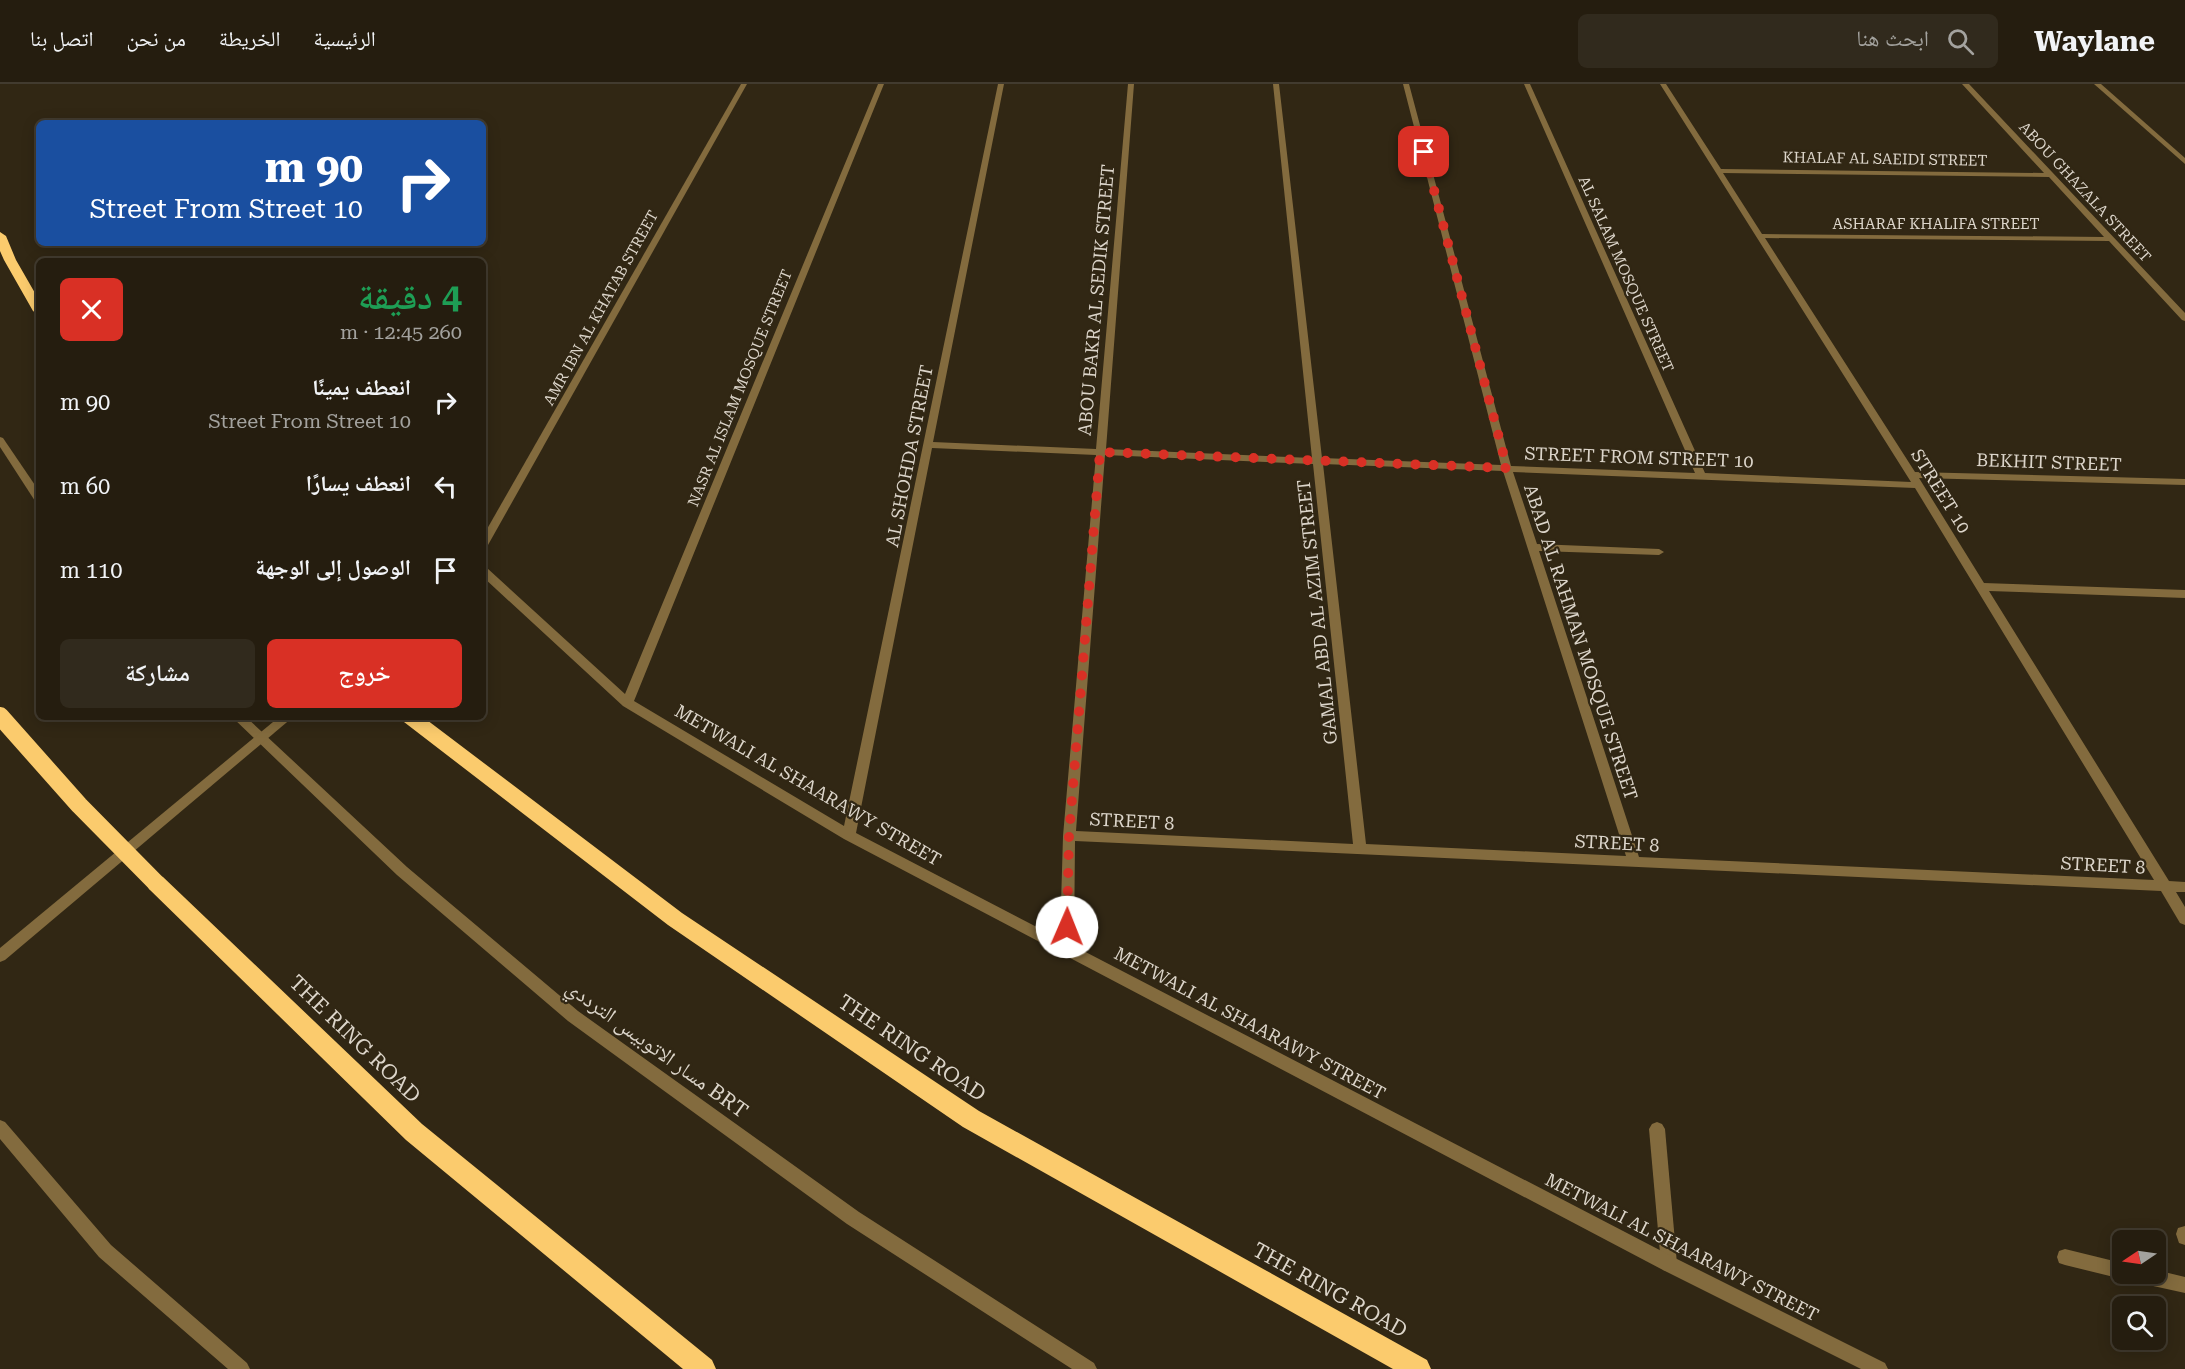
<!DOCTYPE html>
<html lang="ar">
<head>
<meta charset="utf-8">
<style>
	:root { --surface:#251d0f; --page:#312a1d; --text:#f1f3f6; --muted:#a3a29e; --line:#423b2f; --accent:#d93025 }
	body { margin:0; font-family:"Roboto Serif","Noto Naskh Arabic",serif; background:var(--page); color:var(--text); direction:rtl; height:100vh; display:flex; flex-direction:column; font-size:22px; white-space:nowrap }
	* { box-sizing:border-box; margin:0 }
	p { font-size:20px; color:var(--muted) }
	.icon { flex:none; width:33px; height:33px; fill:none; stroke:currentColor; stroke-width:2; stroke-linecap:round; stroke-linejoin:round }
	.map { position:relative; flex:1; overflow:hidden; direction:ltr }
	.panel { position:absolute; left:36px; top:174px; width:450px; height:462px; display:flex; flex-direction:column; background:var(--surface); border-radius:9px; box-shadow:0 3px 15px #0003,0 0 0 2px var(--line); direction:rtl }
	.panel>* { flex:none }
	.guide { position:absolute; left:36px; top:36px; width:450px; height:126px; border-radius:9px; box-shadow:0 3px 15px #0003,0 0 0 2px var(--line); direction:rtl; background:#1a4fa0; color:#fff; overflow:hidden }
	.needle { width:39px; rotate:257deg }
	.controls { position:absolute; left:2112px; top:1146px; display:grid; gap:12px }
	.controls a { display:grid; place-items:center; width:54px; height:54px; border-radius:9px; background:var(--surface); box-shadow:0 3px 15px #0003,0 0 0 2px var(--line); font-size:30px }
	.pin { position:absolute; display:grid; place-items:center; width:51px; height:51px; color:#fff; margin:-26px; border-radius:12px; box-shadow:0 3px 9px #0006 }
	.me { position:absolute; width:66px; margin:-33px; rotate:1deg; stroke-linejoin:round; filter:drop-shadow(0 0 4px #0008) }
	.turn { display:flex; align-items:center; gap:21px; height:126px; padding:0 24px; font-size:27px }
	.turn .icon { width:78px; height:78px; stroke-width:2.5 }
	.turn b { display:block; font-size:42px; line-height:51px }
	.round { display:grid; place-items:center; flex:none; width:63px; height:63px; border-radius:9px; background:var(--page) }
	.head { display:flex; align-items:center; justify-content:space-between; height:102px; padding:0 24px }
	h1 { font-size:36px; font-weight:600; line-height:45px; color:#1e9e55 }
	.cta { display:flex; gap:12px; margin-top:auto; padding:12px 24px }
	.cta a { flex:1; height:69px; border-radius:9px; background:var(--accent); color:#fff; font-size:24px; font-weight:600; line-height:69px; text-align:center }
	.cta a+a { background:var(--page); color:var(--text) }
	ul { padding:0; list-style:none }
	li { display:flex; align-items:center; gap:18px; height:84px; padding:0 24px }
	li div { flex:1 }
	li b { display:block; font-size:22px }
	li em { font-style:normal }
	header { display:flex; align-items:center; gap:36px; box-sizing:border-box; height:84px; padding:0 30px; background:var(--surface); border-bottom:2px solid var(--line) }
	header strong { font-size:28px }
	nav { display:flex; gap:33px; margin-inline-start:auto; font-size:21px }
	.search { width:420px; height:54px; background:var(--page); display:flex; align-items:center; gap:15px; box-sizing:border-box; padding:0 21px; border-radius:9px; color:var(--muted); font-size:22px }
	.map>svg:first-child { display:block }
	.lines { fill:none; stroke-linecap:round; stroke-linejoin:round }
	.lane { fill:#836b3e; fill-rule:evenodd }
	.street { fill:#836b3e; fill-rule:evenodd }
	.highway { fill:#fbcb6d; fill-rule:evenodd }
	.highway-bridge { stroke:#fbcb6d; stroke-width:18 }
	.route { stroke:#d93025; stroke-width:10; stroke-dasharray:0 18 }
	.labels { text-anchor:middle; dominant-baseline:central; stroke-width:4.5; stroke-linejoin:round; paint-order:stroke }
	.far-street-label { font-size:15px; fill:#dcd5ca; stroke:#312714 }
	.street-label { font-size:18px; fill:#dcd5ca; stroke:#312714 }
	.near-street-label { font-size:21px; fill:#dcd5ca; stroke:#312714 }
</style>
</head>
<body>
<header>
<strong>Waylane</strong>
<div class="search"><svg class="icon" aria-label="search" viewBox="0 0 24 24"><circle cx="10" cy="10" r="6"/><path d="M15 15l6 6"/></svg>ابحث هنا</div>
<nav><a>الرئيسية</a><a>الخريطة</a><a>من نحن</a><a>اتصل بنا</a></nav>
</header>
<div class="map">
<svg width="2185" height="1285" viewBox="0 0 2185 1285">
	<rect width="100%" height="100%" fill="#312714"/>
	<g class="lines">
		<g class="lane">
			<polygon points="0,353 3,354 39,407 39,418 35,417 0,363"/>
			<polygon points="232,633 246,633 407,783 578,927 859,1128 1094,1279 1097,1285 1072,1285 847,1140 568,937 397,791"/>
			<polygon points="1657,1038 1662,1040 1665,1045 1677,1180 1675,1186 1669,1188 1663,1186 1661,1180 1649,1045 1652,1040"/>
			<polygon points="2185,1142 2185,1161 2179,1159 2176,1150 2178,1144"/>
			<polygon points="2065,1165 2122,1179 2122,1190 2156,1190 2156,1186 2185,1193 2185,1209 2135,1198 2129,1196 2128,1193 2122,1195 2065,1181 2059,1179 2057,1173 2059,1167"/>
		</g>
		<g class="street">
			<polygon points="741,0 747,0 488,461 483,464 483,452"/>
			<path d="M878,0H884L634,617L844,742L998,0H1004L933,358L1096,365L1128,0H1134L1106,365L1312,374L1273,0H1279L1322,374L1501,381L1403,0H1409L1511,382L1695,389L1524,0H1530L1705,389L1911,398L1660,0H1666L1721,85L2044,89L1962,0H1969L2185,229V237L2182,236L2109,157L1765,154L1915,388L2185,395V401L1919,394L1984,499L2185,506V514L1989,507L2169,797L2185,798V808H2176L2185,823V841L2180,839L2161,807L1075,757L1074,862L1675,1174L1885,1279L1888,1285H1861L1663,1186L844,755L623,622L483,493V483L487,484L625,610ZM1723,89L2049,93L2104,153L1762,150ZM932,364L1096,371L1063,752L1060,855L856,749ZM1105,371L1313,380L1353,760L1076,747ZM1323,380L1503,387L1626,772L1366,760ZM1513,388L1915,404L2154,796L1639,773L1539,467L1659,471L1664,468L1659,465L1537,460Z"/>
			<polygon points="2094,0 2101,0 2185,74 2185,80"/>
			<polygon points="279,633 293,633 5,876 0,878 0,864"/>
			<polygon points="0,1036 5,1038 111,1161 247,1279 250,1285 228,1285 99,1173 0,1055"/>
		</g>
		<g class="highway">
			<polygon points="0,148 6,152 16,176 39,216 39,231 33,227 4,176 0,167"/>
			<polygon points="401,633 423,633 682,829 979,1027 1427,1276 1431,1285 1393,1285 963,1043 668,841 404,638"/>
			<polygon points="156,791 163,793 422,1040 712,1276 716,1285 683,1285 406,1056 149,805 146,799 149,793"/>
		</g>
		<polyline class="highway-bridge" points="0,632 79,721 156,799"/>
	</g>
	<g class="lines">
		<polyline class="route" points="1067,843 1069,752 1100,368 1507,384 1424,68"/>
	</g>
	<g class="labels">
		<g class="far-street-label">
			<text transform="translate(1885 75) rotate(1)">KHALAF AL SAEIDI STREET</text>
			<text transform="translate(2085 108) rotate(47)">ABOU GHAZALA STREET</text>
			<text x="1936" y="140">ASHARAF KHALIFA STREET</text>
			<text transform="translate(1626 190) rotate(66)">AL SALAM MOSQUE STREET</text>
			<text transform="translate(601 224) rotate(-61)">AMR IBN AL KHATAB STREET</text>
			<text transform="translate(740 304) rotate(-68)">NASR AL ISLAM MOSQUE STREET</text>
		</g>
		<g class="street-label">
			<text transform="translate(1096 216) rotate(-85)">ABOU BAKR AL SEDIK STREET</text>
			<text transform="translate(909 372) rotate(-79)">AL SHOHDA STREET</text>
			<text transform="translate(1639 373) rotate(2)">STREET FROM STREET 10</text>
			<text transform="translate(2049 378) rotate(2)">BEKHIT STREET</text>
			<text transform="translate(1941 407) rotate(58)">STREET 10</text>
			<text transform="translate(1317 528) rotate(-96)">GAMAL ABD AL AZIM STREET</text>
			<text transform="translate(1581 558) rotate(72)">ABAD AL RAHMAN MOSQUE STREET</text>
			<text transform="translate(808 701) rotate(30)">METWALI AL SHAARAWY STREET</text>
			<text transform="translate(1132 737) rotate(3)">STREET 8</text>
			<text transform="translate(1617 759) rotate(3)">STREET 8</text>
			<text transform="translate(2103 781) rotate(3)">STREET 8</text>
			<text transform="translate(1250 939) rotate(28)">METWALI AL SHAARAWY STREET</text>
			<text transform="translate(1682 1163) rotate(27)">METWALI AL SHAARAWY STREET</text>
		</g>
		<g class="near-street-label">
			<text transform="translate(355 955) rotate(44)">THE RING ROAD</text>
			<text transform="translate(912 964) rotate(34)">THE RING ROAD</text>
			<text transform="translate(657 965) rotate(36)">مسار الاتوبيس الترددي BRT</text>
			<text transform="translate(1330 1206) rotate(29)">THE RING ROAD</text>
		</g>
	</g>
</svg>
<div class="controls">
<a><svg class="needle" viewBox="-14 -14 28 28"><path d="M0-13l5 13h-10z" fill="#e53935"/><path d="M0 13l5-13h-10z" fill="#a3a29e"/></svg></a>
<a><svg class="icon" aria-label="search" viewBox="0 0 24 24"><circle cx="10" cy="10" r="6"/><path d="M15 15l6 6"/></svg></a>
</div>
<div class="pin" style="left:1424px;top:68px;background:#d93025"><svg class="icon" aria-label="arrive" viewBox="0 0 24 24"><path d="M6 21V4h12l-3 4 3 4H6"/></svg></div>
<svg class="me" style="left:1067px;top:843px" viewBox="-20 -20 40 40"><circle r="19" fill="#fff"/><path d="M0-13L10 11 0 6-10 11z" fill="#d93025"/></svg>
<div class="guide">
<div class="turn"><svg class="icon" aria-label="right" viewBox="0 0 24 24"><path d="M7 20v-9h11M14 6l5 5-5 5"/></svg><div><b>90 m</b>Street From Street 10</div></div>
</div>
<section class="panel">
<div class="head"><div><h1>4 دقيقة</h1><p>260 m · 12:45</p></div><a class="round" style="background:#d93025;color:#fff"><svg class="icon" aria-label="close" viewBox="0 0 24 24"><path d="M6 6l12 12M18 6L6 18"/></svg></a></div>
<ul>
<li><svg class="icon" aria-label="right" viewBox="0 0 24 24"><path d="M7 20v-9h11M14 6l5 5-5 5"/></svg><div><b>انعطف يمينًا</b><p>Street From Street 10</p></div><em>90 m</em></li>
<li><svg class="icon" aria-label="left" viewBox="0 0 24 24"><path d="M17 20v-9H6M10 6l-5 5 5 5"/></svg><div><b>انعطف يسارًا</b></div><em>60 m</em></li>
<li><svg class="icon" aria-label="arrive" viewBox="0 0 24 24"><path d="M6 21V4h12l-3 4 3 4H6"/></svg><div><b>الوصول إلى الوجهة</b></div><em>110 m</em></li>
</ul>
<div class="cta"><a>خروج</a><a>مشاركة</a></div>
</section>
</div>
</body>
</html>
